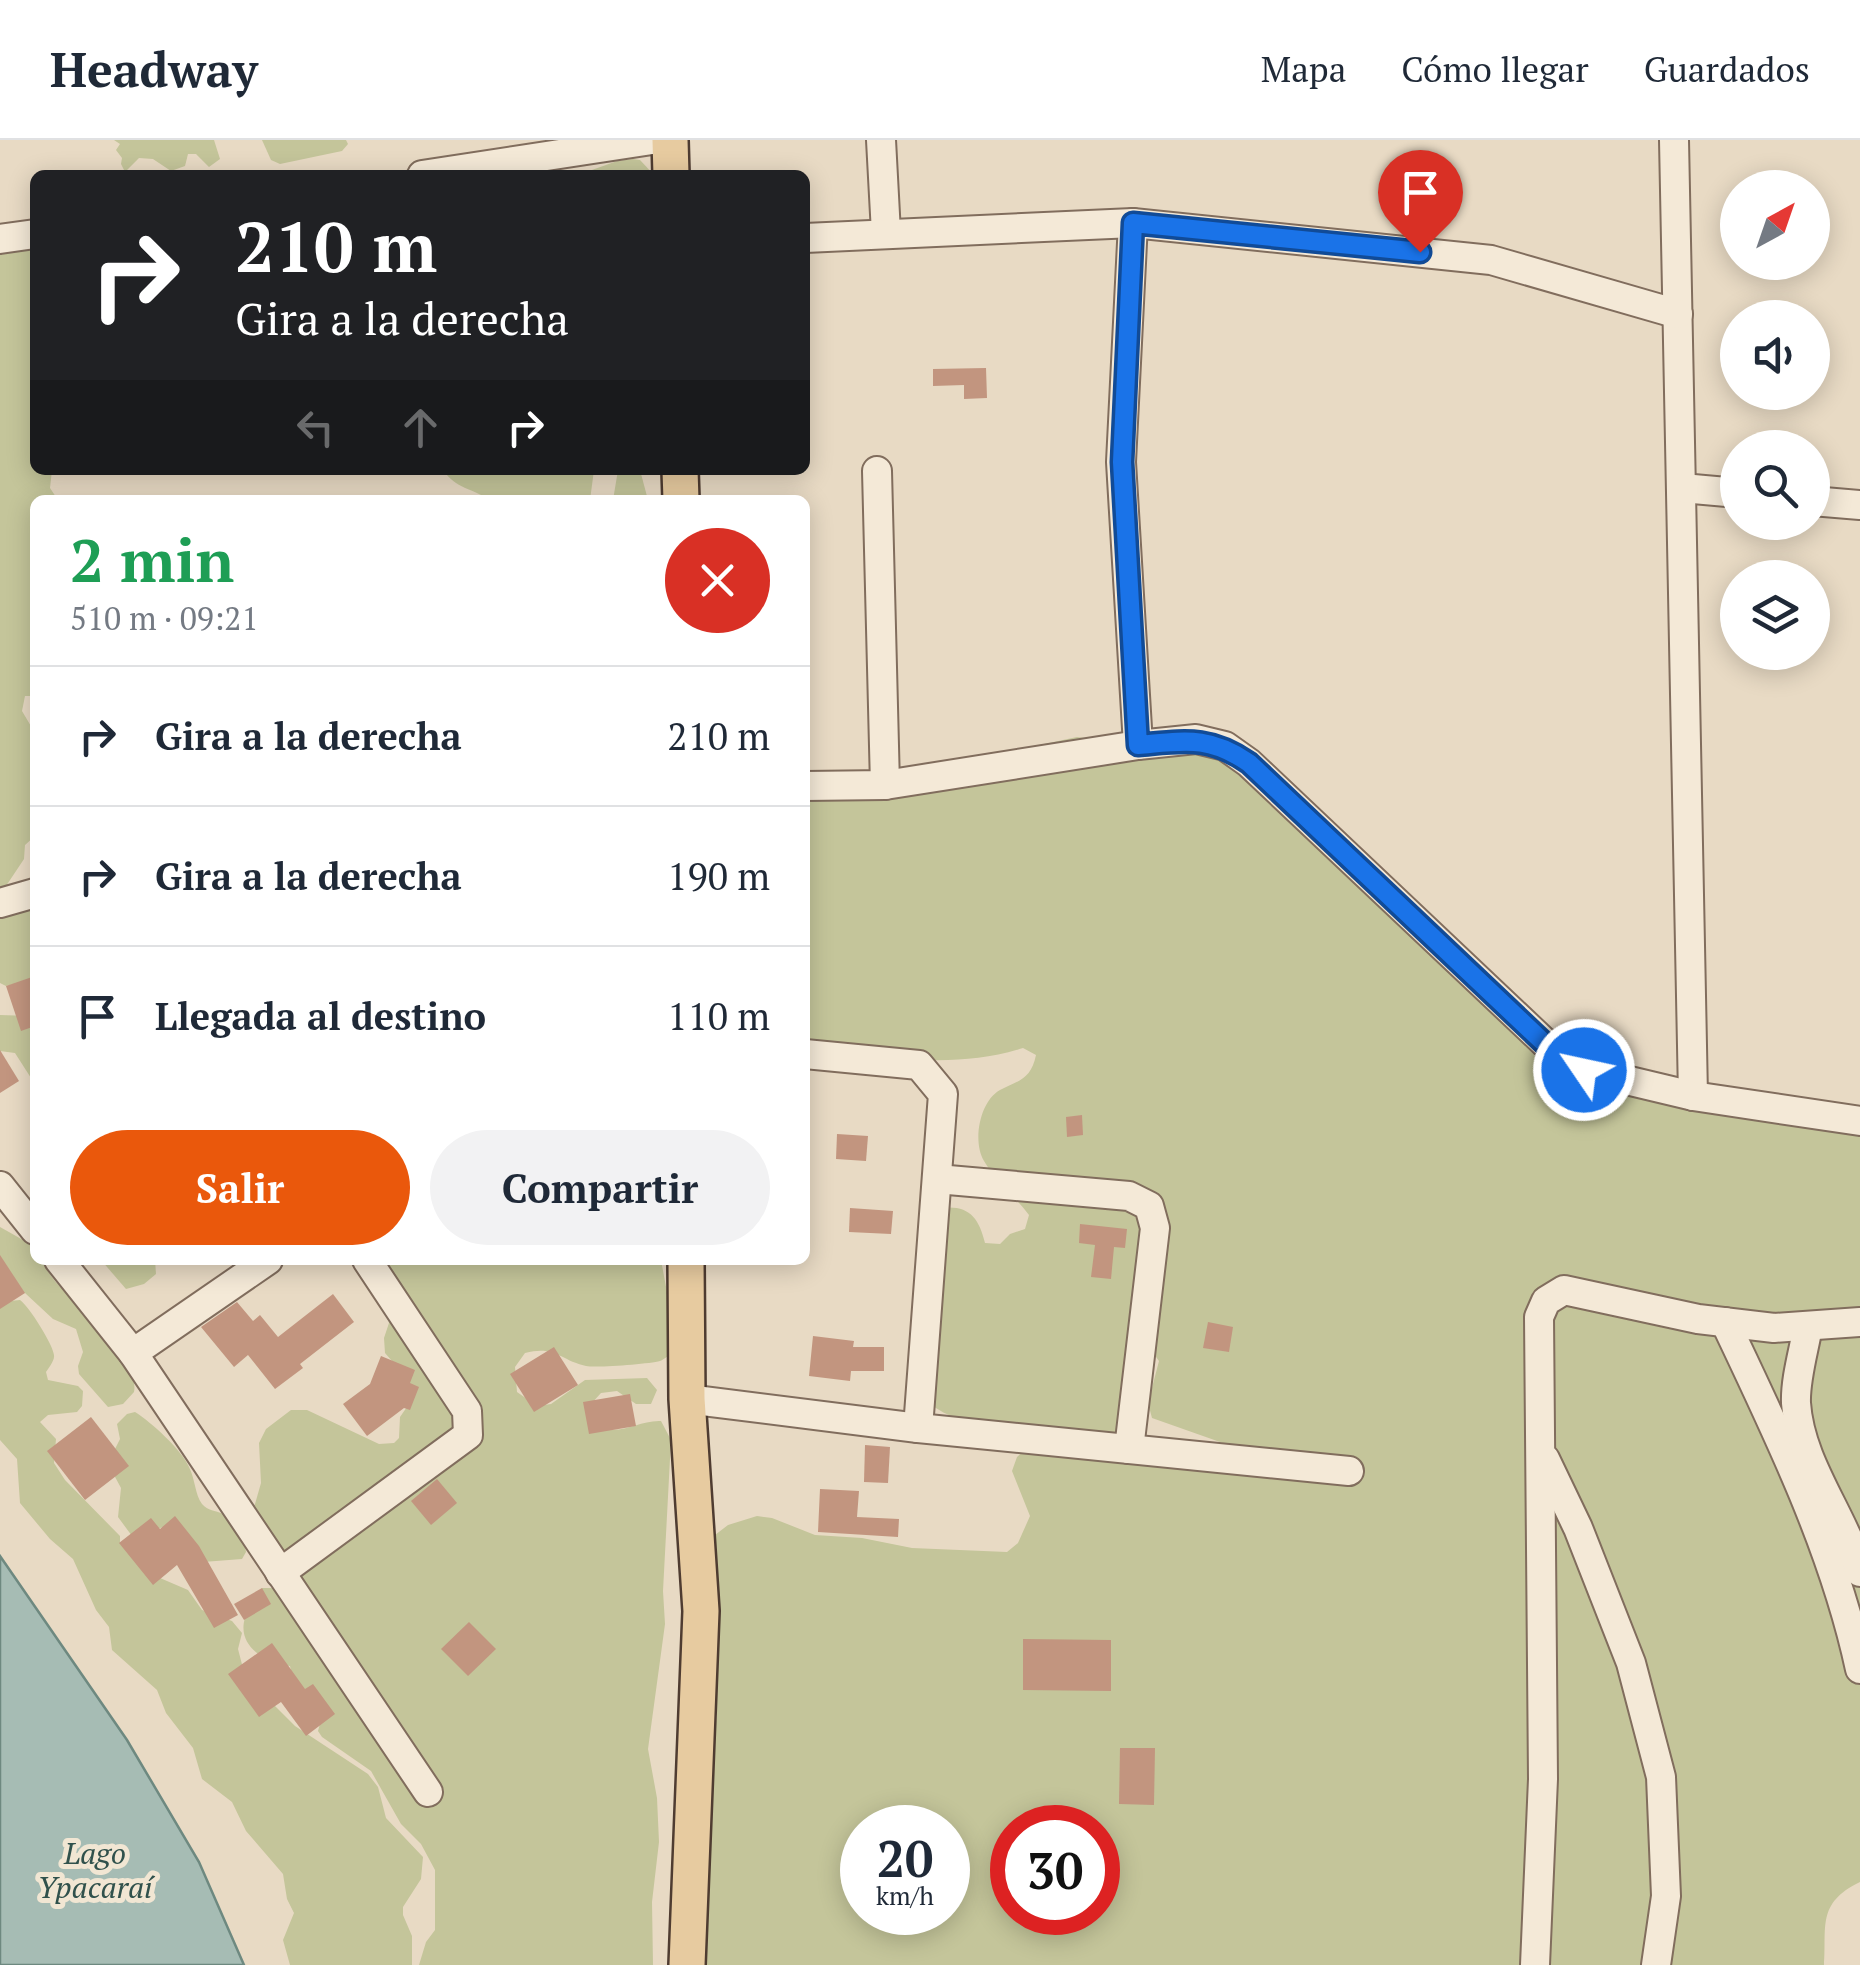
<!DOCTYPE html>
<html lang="es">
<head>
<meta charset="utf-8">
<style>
	:root { --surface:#fff; --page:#f2f2f3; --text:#1f2937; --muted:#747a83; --line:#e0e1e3; --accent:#ea580c }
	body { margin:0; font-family:"PT Serif",serif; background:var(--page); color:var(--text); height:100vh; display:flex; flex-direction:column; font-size:38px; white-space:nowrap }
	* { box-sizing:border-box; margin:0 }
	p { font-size:32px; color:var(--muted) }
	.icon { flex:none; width:55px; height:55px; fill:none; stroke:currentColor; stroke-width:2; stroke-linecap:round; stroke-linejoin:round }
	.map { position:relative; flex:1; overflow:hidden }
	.details { position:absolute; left:30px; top:355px; width:780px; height:770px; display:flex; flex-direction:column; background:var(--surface); border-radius:15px; box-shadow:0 5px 25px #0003 }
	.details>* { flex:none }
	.banner { position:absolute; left:30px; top:30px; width:780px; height:305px; border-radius:15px; box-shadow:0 5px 25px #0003; background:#202124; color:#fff; overflow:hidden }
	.needle { width:65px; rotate:40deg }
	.controls { position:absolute; left:1720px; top:30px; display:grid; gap:20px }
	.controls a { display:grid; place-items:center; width:110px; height:110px; border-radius:50%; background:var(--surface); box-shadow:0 5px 25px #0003; font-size:50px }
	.speed { position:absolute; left:840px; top:1665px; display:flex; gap:20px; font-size:50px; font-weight:700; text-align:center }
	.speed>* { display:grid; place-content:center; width:130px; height:130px; border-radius:50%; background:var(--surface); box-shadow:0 5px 25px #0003; line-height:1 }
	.speed small { font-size:25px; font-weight:400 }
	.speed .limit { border:15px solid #d22; background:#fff; color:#111 }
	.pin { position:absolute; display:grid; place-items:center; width:85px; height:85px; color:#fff; margin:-102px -42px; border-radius:50% 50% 50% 0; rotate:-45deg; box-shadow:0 0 10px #0007 }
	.pin .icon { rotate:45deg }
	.me { position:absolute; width:110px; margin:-55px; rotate:304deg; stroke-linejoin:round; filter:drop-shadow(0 0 8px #0008) }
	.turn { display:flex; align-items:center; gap:35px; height:210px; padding:0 40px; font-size:45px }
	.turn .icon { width:130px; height:130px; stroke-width:2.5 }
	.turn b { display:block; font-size:70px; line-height:85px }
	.lanes { display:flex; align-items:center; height:95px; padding:0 40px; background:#0003; justify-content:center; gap:50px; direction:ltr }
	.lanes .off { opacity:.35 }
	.round { display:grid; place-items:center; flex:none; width:105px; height:105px; border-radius:52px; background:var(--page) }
	.summary { display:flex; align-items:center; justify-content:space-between; height:170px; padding:0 40px }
	h1 { font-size:60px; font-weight:800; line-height:75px; color:#1e9e55 }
	.cta { display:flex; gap:20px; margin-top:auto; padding:20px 40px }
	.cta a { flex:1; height:115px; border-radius:60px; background:var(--accent); color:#fff; font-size:40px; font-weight:800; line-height:115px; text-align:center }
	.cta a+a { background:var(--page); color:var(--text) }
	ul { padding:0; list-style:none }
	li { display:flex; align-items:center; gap:30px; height:140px; padding:0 40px; border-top:2px solid var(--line) }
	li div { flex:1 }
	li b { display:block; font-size:38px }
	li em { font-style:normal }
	header { display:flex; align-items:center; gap:60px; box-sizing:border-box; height:140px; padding:0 50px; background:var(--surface); border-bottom:2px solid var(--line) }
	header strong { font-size:48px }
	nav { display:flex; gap:55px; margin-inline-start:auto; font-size:35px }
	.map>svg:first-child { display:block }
	.green { fill:#c4c59a; fill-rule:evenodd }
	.water { fill:#a6bcb4; stroke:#6e8980; stroke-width:2.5 }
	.building { fill:#c2957f }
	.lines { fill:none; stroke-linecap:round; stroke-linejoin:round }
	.minor-casing { stroke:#816d5d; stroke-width:32 }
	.major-casing { stroke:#4f3c31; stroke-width:40 }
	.minor { stroke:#f4e9d7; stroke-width:28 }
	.major { stroke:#e7cba0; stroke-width:35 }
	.route-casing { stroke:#114b97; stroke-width:25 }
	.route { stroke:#1a73e8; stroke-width:18 }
	.labels { text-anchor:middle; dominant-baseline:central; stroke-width:10; stroke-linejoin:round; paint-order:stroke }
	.water-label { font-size:30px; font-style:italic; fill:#30514c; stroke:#f1e6d3 }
</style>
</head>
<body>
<header>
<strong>Headway</strong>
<nav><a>Mapa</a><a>Cómo llegar</a><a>Guardados</a></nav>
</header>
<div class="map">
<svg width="1860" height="1825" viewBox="0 0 1860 1825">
	<rect width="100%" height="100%" fill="#e8dac4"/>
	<g class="green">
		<polygon points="114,0 214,0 220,19 209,27 196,14 188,14 185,26 171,31 153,19 139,18 125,32 121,24 122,18 116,10 120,4"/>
		<polygon points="262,0 346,0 348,4 342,11 280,24 271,20"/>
		<polygon points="633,19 640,20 654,35 578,35 617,21"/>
		<polygon points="35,95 35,330 52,330 50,348 58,360 35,360 35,556 25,556 22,571 35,593 35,696 25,705 24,719 0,755 0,107"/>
		<path d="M443,330H594L590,360H490C472,348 456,349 443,330Z"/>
		<polygon points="618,330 640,330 648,360 613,360"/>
		<path d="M1077,597L1225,615L1565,919L1860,984V1742C1816,1763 1827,1788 1824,1825H691L706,1652L717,1575L711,1409L715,1395L728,1385L757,1376L772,1378L815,1395L862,1398L912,1408L1007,1412L1018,1403L1030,1376L1012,1331L1017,1317L1028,1307L1345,1320L1332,1315L1254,1307L1237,1308L1152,1278L1148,1263L1159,1221L1151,1210L1119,1295C1071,1291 968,1295 932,1265L942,1068C969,1065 979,1078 985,1103L1000,1104L1010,1094L1025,1089L1029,1075C1016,1057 995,1040 984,1021C972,1001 980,961 1000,950C1020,940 1031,939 1036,915L1023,908C953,931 877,916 805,908V652L992,631L1030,607ZM862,1688H948V1772H862ZM1012,1688H1098V1772H1012Z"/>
		<polygon points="35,763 35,839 6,846 0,843 0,769"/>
		<polygon points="0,875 30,876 35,880 35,968 30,953 31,938 15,913 0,911"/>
		<path d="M0,1087L32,1105L35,1120H42C60,1159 82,1156 102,1182C114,1198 138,1233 134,1252L123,1264L108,1267L79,1234L78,1226L83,1212L76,1189L53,1179L25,1153L0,1157Z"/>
		<polygon points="101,1120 155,1120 156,1134 144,1144 126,1149"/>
		<path d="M365,1120H661L675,1195L673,1212C671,1214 663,1220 660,1221C649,1224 597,1228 586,1226C560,1220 555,1205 525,1213L515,1227L517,1252L537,1266L551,1264L585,1240L647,1238L657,1250L651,1264H636L617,1251L601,1253L591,1264L598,1287C622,1296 638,1280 661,1281L671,1300L663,1451L665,1484L648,1609L657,1658L659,1702L652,1762L653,1825H419L426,1802L435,1790V1730L421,1704L401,1684L371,1631L322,1597L318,1591L324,1569C309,1562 293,1543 290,1526C268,1524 236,1507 245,1478C248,1468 257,1457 262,1448H274L288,1455L253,1371L261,1343L259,1303L266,1289L291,1270H307L379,1304L394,1303L399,1298L400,1277L409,1264L405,1236L385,1213L384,1198L389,1183L383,1154Z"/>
		<path d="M20,1160C29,1166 56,1209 54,1217C54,1221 48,1229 46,1232L48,1240L78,1246L83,1251L82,1266L77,1272L48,1275L40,1282L56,1299L54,1323L65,1340L120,1396V1404L160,1438L188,1450L202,1470L232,1481L242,1493L238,1509L245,1536L295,1586L368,1634L378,1647L386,1678L423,1717L421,1739L403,1767V1775L412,1796V1825H290L283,1800L294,1773L287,1759L283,1734L246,1691L232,1662L202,1639L193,1608L166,1573L157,1550L112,1510L109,1487L96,1470L73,1419L50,1399L20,1363L17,1319L0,1300V1162Z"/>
		<path d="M135,1272C151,1282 182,1310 189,1327C195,1338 195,1355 202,1364C208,1371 215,1370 223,1374C238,1381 244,1397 246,1412L242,1419L203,1422L167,1386L132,1396L118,1377L121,1348L114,1335L113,1313L120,1299L117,1284L127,1274Z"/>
	</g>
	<polygon class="water" points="0,1416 127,1600 199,1722 244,1825 0,1825"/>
	<g class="building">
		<polygon points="986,228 987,258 964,259 964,245 933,246 933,229"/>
		<polygon points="35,836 35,886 21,891 6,846"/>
		<polygon points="0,910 19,941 0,953"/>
		<polygon points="1082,975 1083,995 1067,997 1066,977"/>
		<polygon points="837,994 868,996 866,1021 836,1019"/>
		<polygon points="850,1068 893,1071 891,1094 849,1092"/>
		<polygon points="1080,1084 1127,1089 1125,1108 1114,1107 1111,1139 1091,1137 1095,1105 1079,1103"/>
		<polygon points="0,1115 25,1153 0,1169"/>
		<polygon points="333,1154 354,1182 300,1224 303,1228 275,1249 248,1215 234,1227 201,1187 237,1162 253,1181 260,1175 278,1197"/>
		<polygon points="1208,1182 1233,1187 1229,1212 1203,1208"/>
		<polygon points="813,1196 854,1201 853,1207 884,1207 884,1231 851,1231 850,1241 809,1236"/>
		<polygon points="554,1207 578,1245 534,1272 510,1234"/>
		<polygon points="381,1216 415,1230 410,1243 419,1247 410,1270 404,1268 367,1296 343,1264 370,1244"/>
		<polygon points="630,1254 636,1286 589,1294 583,1262"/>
		<polygon points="91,1277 129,1326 85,1360 47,1311"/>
		<polygon points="865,1305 890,1307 888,1343 864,1342"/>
		<polygon points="437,1339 457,1363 431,1385 411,1361"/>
		<polygon points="820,1349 859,1351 857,1377 899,1379 898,1397 818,1392"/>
		<polygon points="175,1376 199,1406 238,1475 214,1488 177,1425 153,1445 119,1403 151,1378 160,1389"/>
		<polygon points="262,1448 271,1464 244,1480 234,1464"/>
		<polygon points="469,1482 496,1509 468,1536 441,1509"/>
		<polygon points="1023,1499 1111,1500 1111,1551 1023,1550"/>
		<polygon points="272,1503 305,1549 313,1544 335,1574 306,1596 281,1562 259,1577 228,1534"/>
		<polygon points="1120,1608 1155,1608 1154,1665 1119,1664"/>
	</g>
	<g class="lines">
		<defs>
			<g id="minor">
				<polyline points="881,0 886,93"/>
				<polyline points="1674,0 1693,956"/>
				<polyline points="422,35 652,0"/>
				<polyline points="1133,83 1121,322 1138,605"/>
				<polyline points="805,98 1133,83 1491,120 1678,174"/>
				<polyline points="0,99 35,94"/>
				<polyline points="877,331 885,645"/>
				<polyline points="1682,348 1738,353"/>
				<polyline points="1812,361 1860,365"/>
				<polyline points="805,646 885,645 1138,605 1196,599 1225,606 1249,623 1562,919 1584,930 1693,956 1860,981"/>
				<polyline points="0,763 35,753"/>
				<polyline points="805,914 919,925 943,954 918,1288"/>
				<polyline points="937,1039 1129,1056 1149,1066 1155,1088 1129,1309"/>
				<polyline points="0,1046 35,1090"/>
				<polyline points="59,1120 133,1213 428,1652"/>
				<path d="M1725,1182C1778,1294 1834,1408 1860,1529"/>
				<path d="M1808,1186C1804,1210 1795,1239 1796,1263C1800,1324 1844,1375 1860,1432"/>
				<polyline points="133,1213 268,1120"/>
				<polyline points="687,1259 918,1288 1349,1331"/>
				<polyline points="1545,1319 1578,1388 1631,1523 1661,1637 1666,1756 1656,1825"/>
				<polyline points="280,1433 468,1295 467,1271 367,1120"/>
				<polyline points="1535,1825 1543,1639 1539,1177 1546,1161 1564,1150 1698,1179 1774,1188 1860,1182"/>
			</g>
			<g id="major">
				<polyline points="670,0 671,35"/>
				<polyline points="680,330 681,360"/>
				<polyline points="686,1120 687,1259 701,1471 687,1825"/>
			</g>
		</defs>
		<use href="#minor" class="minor-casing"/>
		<use href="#major" class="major-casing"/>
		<use href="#minor" class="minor"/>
		<use href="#major" class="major"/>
	</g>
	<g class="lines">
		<defs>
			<path id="route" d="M1420,112L1133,83L1122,322L1138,605C1184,601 1209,595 1249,623L1562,920L1584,930"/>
		</defs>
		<use href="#route" class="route-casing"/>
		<use href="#route" class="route"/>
	</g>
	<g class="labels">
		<g class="water-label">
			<text x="95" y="1713">Lago<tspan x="95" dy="34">Ypacaraí</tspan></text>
		</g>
	</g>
</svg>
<div class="controls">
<a><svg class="needle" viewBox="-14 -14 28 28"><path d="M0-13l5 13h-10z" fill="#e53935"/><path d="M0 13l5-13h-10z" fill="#747a83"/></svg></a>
<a><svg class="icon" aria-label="sound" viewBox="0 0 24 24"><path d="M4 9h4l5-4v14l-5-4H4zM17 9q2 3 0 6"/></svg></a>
<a><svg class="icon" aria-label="search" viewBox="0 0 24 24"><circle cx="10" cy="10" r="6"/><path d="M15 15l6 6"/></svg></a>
<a><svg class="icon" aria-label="layers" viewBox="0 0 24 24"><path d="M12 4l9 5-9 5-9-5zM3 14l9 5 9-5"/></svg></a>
</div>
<div class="speed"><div>20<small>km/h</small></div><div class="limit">30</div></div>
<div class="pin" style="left:1420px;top:112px;background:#d93025"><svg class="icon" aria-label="arrive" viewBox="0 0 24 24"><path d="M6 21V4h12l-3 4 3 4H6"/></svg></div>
<svg class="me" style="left:1584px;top:930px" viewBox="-20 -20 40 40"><circle r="17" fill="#1a73e8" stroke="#fff" stroke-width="3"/><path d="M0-11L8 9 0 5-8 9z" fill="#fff"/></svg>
<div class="banner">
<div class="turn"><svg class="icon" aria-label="right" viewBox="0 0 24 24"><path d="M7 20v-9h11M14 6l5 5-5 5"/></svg><div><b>210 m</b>Gira a la derecha</div></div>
<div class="lanes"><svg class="icon off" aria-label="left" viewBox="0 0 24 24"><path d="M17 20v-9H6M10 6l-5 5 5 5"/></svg><svg class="icon off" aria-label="ahead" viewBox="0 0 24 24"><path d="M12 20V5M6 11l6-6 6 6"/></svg><svg class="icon" aria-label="right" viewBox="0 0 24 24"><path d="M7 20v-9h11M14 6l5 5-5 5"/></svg></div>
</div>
<section class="details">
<div class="summary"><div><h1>2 min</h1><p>510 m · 09:21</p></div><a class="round" style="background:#d93025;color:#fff"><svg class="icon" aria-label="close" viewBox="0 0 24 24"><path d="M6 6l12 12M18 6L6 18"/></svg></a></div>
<ul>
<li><svg class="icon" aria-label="right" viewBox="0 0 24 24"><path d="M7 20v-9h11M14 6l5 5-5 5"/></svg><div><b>Gira a la derecha</b></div><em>210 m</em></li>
<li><svg class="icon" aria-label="right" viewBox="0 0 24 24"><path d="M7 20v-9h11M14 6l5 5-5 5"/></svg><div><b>Gira a la derecha</b></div><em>190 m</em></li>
<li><svg class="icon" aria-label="arrive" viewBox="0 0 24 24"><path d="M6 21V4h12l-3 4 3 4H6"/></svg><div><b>Llegada al destino</b></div><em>110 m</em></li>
</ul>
<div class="cta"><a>Salir</a><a>Compartir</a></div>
</section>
</div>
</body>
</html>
